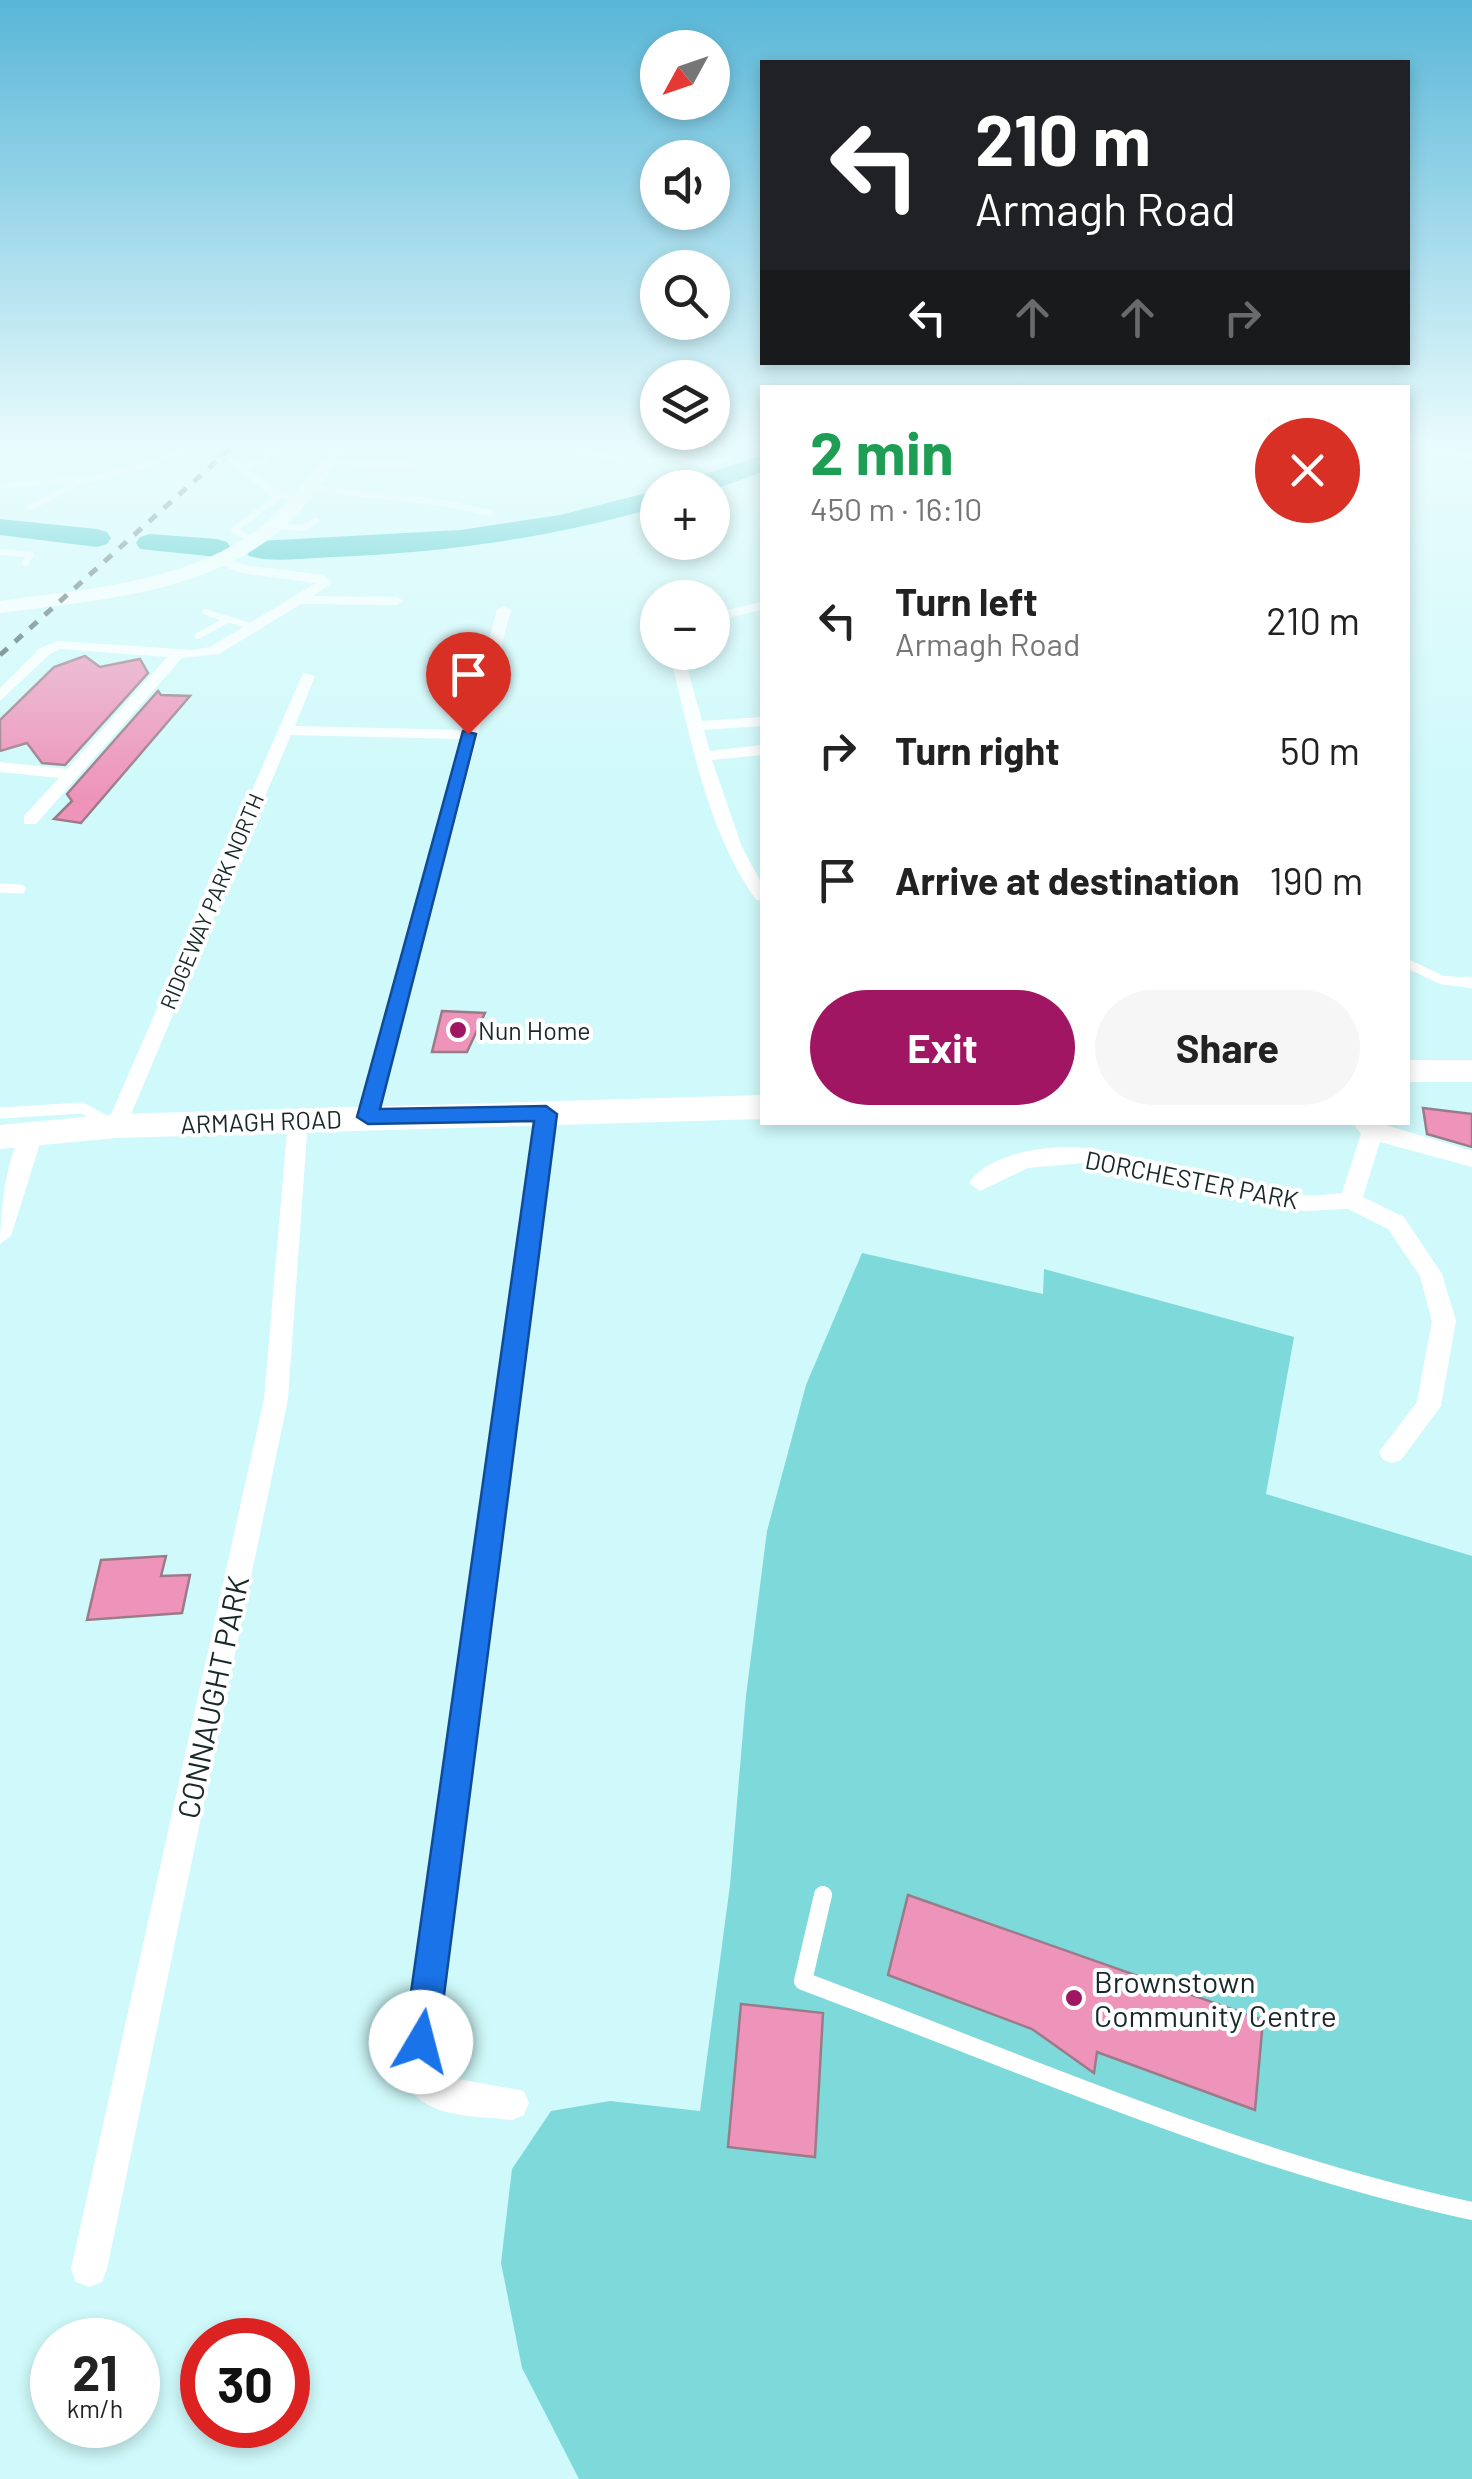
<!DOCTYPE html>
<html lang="en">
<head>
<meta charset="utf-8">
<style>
	:root { --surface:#fff; --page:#f6f6f6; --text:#222; --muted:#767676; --accent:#a01662 }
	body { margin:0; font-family:Barlow,sans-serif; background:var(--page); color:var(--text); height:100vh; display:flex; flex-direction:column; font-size:38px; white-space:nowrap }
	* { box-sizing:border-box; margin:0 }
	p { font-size:32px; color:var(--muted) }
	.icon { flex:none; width:55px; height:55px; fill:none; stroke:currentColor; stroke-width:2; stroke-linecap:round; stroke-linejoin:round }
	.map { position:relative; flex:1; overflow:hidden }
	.panel { position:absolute; left:760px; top:385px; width:650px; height:740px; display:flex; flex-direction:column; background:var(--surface); border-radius:0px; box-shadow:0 5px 15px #0003 }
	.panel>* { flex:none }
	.top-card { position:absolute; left:760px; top:60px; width:650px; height:305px; border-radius:0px; box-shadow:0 5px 15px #0003; background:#202124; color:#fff; overflow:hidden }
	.needle { width:65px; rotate:230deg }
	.fabs { position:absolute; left:640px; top:30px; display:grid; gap:20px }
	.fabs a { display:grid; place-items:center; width:90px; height:90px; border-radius:50%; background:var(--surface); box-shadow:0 5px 15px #0003; font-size:50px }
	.speed { position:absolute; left:30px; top:2318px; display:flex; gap:20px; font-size:50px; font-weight:700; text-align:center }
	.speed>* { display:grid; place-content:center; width:130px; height:130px; border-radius:50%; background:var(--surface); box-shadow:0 5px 15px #0003; line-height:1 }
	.speed small { font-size:25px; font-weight:400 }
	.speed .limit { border:15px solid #d22; background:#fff; color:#111 }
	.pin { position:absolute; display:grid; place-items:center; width:85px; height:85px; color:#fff; margin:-102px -42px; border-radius:50% 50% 50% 0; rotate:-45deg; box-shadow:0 0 10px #0007 }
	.pin .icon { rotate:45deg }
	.me { position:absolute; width:110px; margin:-55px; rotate:8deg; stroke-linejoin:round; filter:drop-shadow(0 0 8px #0008) }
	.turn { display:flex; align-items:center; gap:35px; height:210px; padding:0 50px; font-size:45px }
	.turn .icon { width:130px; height:130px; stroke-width:2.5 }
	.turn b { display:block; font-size:70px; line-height:85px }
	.lanes { display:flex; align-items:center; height:95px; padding:0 50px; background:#0003; justify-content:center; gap:50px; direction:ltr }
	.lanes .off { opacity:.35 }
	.round { display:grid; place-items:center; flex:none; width:105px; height:105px; border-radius:52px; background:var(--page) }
	.overview { display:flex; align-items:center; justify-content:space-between; height:170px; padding:0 50px }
	h1 { font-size:60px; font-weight:700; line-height:75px; color:#1e9e55 }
	.primary-button { display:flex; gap:20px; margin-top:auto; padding:20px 50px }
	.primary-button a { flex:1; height:115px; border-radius:60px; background:var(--accent); color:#fff; font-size:40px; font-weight:700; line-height:115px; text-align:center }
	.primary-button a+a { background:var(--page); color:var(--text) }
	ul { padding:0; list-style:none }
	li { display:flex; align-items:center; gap:30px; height:130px; padding:0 50px }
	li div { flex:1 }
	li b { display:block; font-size:38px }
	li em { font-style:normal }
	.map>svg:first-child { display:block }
	.green { fill:#7ed9db }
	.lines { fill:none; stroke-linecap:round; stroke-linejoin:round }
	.river { fill:#20babd; fill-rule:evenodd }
	.building { fill:#ee94ba; stroke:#9c7b88; stroke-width:2.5 }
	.minor-tunnel { stroke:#aacfd0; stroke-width:14; stroke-dasharray:14 6; stroke-linecap:butt }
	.service-far3 { stroke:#fff; stroke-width:6 }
	.service-far2 { stroke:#fff; stroke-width:9 }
	.service-far1 { stroke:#fff; stroke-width:11 }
	.service { stroke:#fff; stroke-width:18 }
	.minor { fill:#fff; fill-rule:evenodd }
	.secondary { fill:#fff; fill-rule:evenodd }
	.primary { fill:#fff; fill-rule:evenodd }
	.rail { stroke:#415758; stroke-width:5; stroke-dasharray:10 10; stroke-linecap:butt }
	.route { fill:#1a73e8; stroke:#114b97; stroke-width:2.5 }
	.poi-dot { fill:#a01662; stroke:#fff; stroke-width:4 }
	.labels { text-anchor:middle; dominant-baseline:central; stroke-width:8; stroke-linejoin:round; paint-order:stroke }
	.far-street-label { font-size:22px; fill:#182829; stroke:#fff }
	.poi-label { font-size:25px; fill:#182829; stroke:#fff; text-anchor:start }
	.street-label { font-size:25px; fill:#182829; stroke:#fff }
	.near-street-label { font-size:30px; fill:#182829; stroke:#fff }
	.near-poi-label { font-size:30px; fill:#182829; stroke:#fff; text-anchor:start }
</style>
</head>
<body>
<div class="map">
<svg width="1472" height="2479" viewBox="0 0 1472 2479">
	<rect width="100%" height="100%" fill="#cff9fa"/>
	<polygon class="green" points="862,1253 1043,1294 1044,1269 1294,1337 1266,1494 1472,1556 1472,2479 579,2479 522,2368 501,2263 512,2169 551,2111 610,2101 700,2111 730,1885 746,1696 767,1531 806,1385"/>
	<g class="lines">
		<g class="river">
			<polygon points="762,455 762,472 712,490 678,488 681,482"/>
			<path d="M658,490V507C551,538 443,553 333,557C306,558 275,563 249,556L245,550L249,544L259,541L460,530L560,515Z"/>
			<polygon points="0,519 97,529 107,532 111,538 107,544 97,547 0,535"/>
			<polygon points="150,534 217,539 227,542 231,548 227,554 217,557 140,549 136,543 140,537"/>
		</g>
	</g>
	<g class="building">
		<polygon points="85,656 100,667 140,659 148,673 65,765 42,763 27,743 0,751 0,720 54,667"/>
		<polygon points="158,691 161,695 190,696 81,823 54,819 72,801 67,794"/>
		<polygon points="442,1011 485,1013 467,1052 432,1052"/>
		<polygon points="1423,1108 1472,1114 1472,1147 1427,1134"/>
		<polygon points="166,1556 161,1576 190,1575 182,1613 87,1620 101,1560"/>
		<polygon points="908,1895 1263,2020 1255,2110 1097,2052 1094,2073 1032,2029 888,1975"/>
		<polygon points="741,2004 823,2013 815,2157 728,2147"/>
	</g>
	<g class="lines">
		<polyline class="minor-tunnel" points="218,450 229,456"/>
		<g class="service-far3">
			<polyline points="575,449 622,461 680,457"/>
			<polyline points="686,449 680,454 683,460 705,465 730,458 726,449"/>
			<polyline points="1430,449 1472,457"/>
			<polyline points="243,467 263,462 277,449"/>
			<polyline points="0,486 75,480"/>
			<polyline points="308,488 445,503 490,513"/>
			<polyline points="31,507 81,481 149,465 184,449"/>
			<polyline points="274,526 304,528 315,521"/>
			<polyline points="253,540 234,530 281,495"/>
			<polyline points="0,552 31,555 25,563"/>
			<polyline points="205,612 256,628"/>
			<polyline points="198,636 227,620"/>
		</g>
		<g class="service-far2">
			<polyline points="0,888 21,889"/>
			<polyline points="1408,964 1442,980 1472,983"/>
		</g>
		<g class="service-far1">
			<polyline points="1466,982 1472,983"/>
			<polyline points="0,1113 82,1108 108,1122"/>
		</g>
		<path class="service" d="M823,1895L803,1981C1022,2063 1243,2162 1472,2211"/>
		<g class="minor">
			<polygon points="229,452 278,490 305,498 299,502 270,496 225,458 223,456"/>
			<polygon points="328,458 411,462 417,466 411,470 324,465 322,462"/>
			<polygon points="218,555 244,565 324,575 332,583 313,596 397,597 404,601 397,605 301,604 219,654 182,658 36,824 24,824 24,816 59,778 0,772 0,762 67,769 167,657 60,649 50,654 0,701 0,688 40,648 58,641 193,650 210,647 316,583 241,573 213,562 213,556"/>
			<polygon points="762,602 762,610 712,621 712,613"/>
			<polygon points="504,606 511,610 375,1122 361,1122 358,1117 461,739 291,735 126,1126 116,1133 109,1131 106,1126 303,673 315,676 295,726 464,730 497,610"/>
			<path d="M669,652H683L702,721L762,717V726L704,730L710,751L762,745V755L712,760L742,847L762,884V901L756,900C705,827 691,737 669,652Z"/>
			<path d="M546,1107L556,1114L438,2042V2068L448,2077L524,2091L529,2103L524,2115L512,2120C480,2116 420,2119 406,2081C402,2069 404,2055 404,2042L536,1114Z"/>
			<polygon points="298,1113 308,1120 288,1399 107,2269 102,2282 89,2287 76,2282 71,2269 264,1399 288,1120"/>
			<path d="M1352,1122H1375L1472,1151V1167L1380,1142L1363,1197L1404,1217L1442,1274L1456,1321L1441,1406L1401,1460L1392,1463L1383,1460L1379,1452L1417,1402L1432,1321L1420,1276L1388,1229L1348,1209L1304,1211L1083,1163L1028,1168L980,1191L969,1183C989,1153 1050,1144 1084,1148C1158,1156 1230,1188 1304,1195C1316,1196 1330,1194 1342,1193L1361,1134Z"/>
			<path d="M32,1127L43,1134L11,1236L0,1244C0,1220 6,1135 32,1127Z"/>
		</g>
		<path class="secondary" d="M330,449H347C328,476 308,504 284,527C209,594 95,600 0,613V601C91,588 197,583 270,519C293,499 311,473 330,449Z"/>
		<g class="primary">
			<rect x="1408" y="1060" width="64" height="22"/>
			<polygon points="762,1095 762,1119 116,1138 0,1149 0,1125 116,1114"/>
		</g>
		<polyline class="rail" points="0,655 230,449"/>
	</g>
	<linearGradient id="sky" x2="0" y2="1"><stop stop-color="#58b6d7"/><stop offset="0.56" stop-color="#e9fcfd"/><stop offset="1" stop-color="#e9fcfd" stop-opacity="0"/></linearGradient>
	<rect width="1472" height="796" fill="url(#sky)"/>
	<polygon class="route" points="463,731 476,734 380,1109 546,1106 557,1114 438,2042 433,2054 421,2059 409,2054 404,2042 534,1121 368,1124 357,1117"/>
	<g class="poi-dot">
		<circle cx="458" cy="1030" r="10"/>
		<circle cx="1074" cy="1998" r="10"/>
	</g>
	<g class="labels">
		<g class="far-street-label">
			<text transform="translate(211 901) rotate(-67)">RIDGEWAY PARK NORTH</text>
		</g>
		<g class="poi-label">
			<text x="478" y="1030">Nun Home</text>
		</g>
		<g class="street-label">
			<text transform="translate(261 1121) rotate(-2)">ARMAGH ROAD</text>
			<text transform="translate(1192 1179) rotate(11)">DORCHESTER PARK</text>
		</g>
		<g class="near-street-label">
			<text transform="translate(212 1697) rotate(-78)">CONNAUGHT PARK</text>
		</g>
		<g class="near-poi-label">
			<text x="1094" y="1981">Brownstown<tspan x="1094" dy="34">Community Centre</tspan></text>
		</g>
	</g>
</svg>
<div class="fabs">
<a><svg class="needle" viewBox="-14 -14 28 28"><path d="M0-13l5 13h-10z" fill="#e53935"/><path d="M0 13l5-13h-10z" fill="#767676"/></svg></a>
<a><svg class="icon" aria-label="sound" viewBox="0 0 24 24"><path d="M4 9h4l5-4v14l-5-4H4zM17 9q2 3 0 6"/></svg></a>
<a><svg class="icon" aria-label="search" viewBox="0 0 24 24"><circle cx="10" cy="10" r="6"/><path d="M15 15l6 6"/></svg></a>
<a><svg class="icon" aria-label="layers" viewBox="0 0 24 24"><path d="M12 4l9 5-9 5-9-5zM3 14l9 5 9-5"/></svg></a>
<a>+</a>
<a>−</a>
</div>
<div class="speed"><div>21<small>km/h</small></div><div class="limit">30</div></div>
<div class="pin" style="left:468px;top:734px;background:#d93025"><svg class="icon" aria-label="arrive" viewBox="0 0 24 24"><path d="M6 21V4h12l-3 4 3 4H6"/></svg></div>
<svg class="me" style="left:421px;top:2042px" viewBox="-20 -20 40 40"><circle r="19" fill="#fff"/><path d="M0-13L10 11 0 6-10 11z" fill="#1a73e8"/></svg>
<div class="top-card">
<div class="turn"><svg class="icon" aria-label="left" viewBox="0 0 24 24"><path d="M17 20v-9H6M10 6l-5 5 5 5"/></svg><div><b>210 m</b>Armagh Road</div></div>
<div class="lanes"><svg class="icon" aria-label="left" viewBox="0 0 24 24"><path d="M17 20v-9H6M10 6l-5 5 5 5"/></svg><svg class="icon off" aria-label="ahead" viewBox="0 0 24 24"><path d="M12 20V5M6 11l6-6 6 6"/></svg><svg class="icon off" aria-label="ahead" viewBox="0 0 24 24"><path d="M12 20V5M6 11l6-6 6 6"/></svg><svg class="icon off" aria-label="right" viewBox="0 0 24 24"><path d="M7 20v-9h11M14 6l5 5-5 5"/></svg></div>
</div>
<section class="panel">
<div class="overview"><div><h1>2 min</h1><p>450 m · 16:10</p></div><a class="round" style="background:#d93025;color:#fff"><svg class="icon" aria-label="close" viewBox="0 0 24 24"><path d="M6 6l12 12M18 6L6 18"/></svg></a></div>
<ul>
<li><svg class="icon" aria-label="left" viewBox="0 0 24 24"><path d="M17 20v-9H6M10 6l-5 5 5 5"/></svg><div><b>Turn left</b><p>Armagh Road</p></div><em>210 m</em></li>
<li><svg class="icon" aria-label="right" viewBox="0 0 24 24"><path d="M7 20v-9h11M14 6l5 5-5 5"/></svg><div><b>Turn right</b></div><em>50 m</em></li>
<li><svg class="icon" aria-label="arrive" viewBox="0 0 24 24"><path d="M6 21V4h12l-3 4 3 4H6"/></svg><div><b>Arrive at destination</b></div><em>190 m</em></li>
</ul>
<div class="primary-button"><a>Exit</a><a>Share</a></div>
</section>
</div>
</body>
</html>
